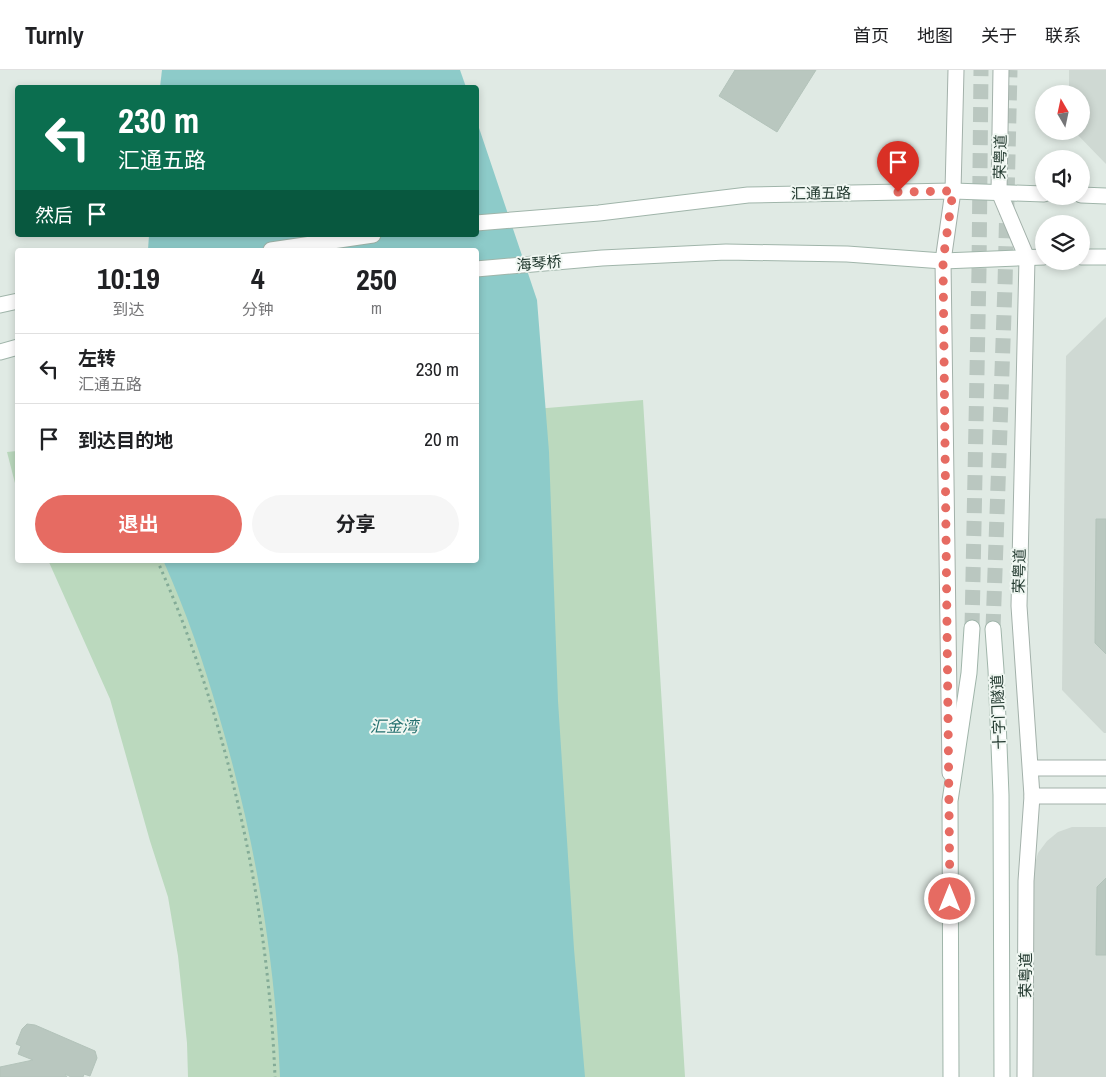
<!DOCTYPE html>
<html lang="zh">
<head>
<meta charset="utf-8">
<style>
	:root { --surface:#fff; --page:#f6f6f6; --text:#202124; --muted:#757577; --line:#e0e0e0; --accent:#e66b62 }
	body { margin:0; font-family:"Archivo Narrow","Noto Sans SC",sans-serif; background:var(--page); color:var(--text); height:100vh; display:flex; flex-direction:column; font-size:19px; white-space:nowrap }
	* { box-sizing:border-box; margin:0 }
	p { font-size:16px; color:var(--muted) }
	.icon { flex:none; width:28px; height:28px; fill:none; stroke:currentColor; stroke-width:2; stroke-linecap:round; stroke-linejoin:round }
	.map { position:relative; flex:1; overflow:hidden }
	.panel { position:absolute; left:15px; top:178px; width:464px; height:315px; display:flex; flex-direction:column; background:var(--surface); border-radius:5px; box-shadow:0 2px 8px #0003 }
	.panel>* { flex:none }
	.hud { position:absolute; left:15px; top:15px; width:464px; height:152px; border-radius:5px; box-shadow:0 2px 8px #0003; background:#0b6e4f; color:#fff; overflow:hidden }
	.needle { width:32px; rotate:351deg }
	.controls { position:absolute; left:1035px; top:15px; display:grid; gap:10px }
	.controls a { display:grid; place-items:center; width:55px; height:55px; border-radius:50%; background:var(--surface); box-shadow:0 2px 8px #0003; font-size:25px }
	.pin { position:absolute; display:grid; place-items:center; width:42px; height:42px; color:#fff; margin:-51px -21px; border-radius:50% 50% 50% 0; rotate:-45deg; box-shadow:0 0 5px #0007 }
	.pin .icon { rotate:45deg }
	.me { position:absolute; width:55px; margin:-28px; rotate:0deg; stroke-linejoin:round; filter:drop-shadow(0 0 4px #0008) }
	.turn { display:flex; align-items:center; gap:18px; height:105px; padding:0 20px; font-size:22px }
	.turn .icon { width:65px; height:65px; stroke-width:2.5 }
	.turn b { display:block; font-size:35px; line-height:42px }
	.then { display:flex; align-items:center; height:48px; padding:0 20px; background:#0003; gap:10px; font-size:19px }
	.eta { display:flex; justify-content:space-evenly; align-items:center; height:85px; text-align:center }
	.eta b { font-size:30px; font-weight:700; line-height:35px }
	.button { display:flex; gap:10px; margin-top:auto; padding:10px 20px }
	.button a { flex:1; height:58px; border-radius:30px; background:var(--accent); color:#fff; font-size:20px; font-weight:700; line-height:58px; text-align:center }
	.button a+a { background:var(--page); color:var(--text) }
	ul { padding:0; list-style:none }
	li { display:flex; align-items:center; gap:15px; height:70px; padding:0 20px; border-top:1px solid var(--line) }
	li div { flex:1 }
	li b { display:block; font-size:19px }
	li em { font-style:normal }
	header { display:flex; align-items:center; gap:30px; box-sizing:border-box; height:70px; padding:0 25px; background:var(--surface); border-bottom:1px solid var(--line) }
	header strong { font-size:24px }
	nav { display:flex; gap:28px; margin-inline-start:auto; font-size:18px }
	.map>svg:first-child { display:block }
	.built { fill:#cfd9d3 }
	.green { fill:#bbd9be }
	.water { fill:#8dcbc9 }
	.building { fill:#b9c7bf; stroke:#b3c3ba }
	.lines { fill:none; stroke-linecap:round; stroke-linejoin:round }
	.secondary-tunnel { stroke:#bac7c0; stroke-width:15; stroke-dasharray:15 8; stroke-linecap:butt }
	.minor-casing { stroke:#a3b1aa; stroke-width:17 }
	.tertiary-casing { stroke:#a3b1aa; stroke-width:17 }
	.secondary-casing { stroke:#a0b5aa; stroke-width:17 }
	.path { stroke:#83ab97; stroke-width:3; stroke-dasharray:2.5 4; stroke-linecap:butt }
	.minor { stroke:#fff; stroke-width:15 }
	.tertiary { stroke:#fff; stroke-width:15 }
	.secondary { stroke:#fff; stroke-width:15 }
	.route { stroke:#e66b62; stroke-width:9; stroke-dasharray:0 16.2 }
	.labels { text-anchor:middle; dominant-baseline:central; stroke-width:4; stroke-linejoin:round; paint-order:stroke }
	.street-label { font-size:15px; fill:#22392f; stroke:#f0f7f2 }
	.water-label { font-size:16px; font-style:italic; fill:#226f6e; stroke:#f0f7f2 }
</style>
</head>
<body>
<header>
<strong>Turnly</strong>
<nav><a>首页</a><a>地图</a><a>关于</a><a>联系</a></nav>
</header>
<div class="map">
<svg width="1106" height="1007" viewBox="0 0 1106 1007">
	<rect width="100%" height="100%" fill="#e0eae4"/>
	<g class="built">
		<polygon points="1069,0 1106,0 1106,94 1074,61 1081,61 1081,24 1069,24"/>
		<polygon points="1106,247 1106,663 1104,663 1062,620 1066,286"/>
		<polygon points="1072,757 1106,757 1106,1007 1034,1007 1034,797 1038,783 1047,771 1058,762"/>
	</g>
	<g class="green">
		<polygon points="643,330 685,1007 188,1007 187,973 178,886 168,827 150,771 110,629 48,490 476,490 476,344"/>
		<polygon points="17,381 18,381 17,421 7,382"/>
	</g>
	<g class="water">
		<polygon points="162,0 460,0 466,17 160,17"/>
		<path d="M476,49L537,230L549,382L558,631L574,879L585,1007H280C275,885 254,764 219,646C204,593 186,541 163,490H476V180H148L149,165H476Z"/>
	</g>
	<g class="building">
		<polygon points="735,0 816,0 777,62 719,26"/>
		<polygon points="1096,449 1106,449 1106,584 1095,573"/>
		<polygon points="1106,808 1106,885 1096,885 1097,817"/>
		<polygon points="27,954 35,955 95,981 97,988 90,1006 84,1004 83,1007 71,1007 65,1004 67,1007 0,1007 0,997 33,990 18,984 21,976 16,974 22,959"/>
	</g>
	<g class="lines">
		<g class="secondary-tunnel">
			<polyline points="972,558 979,200 981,0"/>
			<polyline points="993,559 1005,215 1010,0"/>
		</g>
		<defs>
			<g id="minor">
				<polyline points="1031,698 1106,698"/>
				<polyline points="1032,726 1106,726"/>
			</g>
			<g id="tertiary">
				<polyline points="1001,0 999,122 1027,188 1019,536 1032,726 1026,811 1025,1007"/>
				<polyline points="950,703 943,191 953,121 956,0"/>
			</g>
			<g id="secondary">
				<polyline points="1081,125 1106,126"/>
				<polyline points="476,153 599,143 748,125 953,121 1044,124"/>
				<polyline points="271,180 373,165"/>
				<polyline points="1081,187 1106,187"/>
				<polyline points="476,199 602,188 726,182 847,184 943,191 1044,187"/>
				<polyline points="0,235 18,231"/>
				<polyline points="0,282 18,277"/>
				<polyline points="993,559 996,600 1001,725 1002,1007"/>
				<polyline points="951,1007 950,731 969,603 972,558"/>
			</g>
		</defs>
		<use href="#minor" class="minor-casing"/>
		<use href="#tertiary" class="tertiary-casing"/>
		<use href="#secondary" class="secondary-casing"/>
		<path class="path" d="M157,490C228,649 268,833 275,1007"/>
		<use href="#minor" class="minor"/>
		<use href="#tertiary" class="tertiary"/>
		<use href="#secondary" class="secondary"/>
	</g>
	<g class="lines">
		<polyline class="route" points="898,122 953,121 943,191 950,829"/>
	</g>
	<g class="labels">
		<g class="street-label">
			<text transform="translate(1000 87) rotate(-89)">荣粤道</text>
			<text transform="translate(821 123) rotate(-1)">汇通五路</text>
			<text transform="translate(539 193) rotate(-5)">海琴桥</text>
			<text transform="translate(1019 501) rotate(-89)">荣粤道</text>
			<text transform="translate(998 642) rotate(-92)">十字门隧道</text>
			<text transform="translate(1025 905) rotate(-90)">荣粤道</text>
		</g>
		<g class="water-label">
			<text x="394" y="656">汇金湾</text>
		</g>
	</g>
</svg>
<div class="controls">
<a><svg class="needle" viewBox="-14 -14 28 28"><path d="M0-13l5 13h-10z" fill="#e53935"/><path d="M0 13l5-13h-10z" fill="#757577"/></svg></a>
<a><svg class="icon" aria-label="sound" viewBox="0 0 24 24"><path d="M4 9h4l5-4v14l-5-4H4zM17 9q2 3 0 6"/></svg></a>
<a><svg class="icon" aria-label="layers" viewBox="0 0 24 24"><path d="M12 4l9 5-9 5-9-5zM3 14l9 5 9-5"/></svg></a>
</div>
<div class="pin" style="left:898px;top:122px;background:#d93025"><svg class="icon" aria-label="arrive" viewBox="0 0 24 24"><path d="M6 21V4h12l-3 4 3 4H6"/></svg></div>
<svg class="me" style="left:950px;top:829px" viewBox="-20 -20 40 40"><circle r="17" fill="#e66b62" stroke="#fff" stroke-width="3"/><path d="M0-11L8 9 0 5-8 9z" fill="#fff"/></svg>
<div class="hud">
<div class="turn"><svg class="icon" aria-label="left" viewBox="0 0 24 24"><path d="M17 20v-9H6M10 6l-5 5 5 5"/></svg><div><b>230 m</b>汇通五路</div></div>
<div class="then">然后<svg class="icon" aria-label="arrive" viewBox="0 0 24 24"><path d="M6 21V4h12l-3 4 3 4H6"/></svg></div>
</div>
<section class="panel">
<div class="eta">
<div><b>10:19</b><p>到达</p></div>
<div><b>4</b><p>分钟</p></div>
<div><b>250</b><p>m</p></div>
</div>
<ul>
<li><svg class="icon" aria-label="left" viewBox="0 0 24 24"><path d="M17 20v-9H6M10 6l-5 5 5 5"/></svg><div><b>左转</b><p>汇通五路</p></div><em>230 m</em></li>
<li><svg class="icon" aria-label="arrive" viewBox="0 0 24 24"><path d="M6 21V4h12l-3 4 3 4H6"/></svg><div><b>到达目的地</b></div><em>20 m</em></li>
</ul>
<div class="button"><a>退出</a><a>分享</a></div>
</section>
</div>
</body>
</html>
